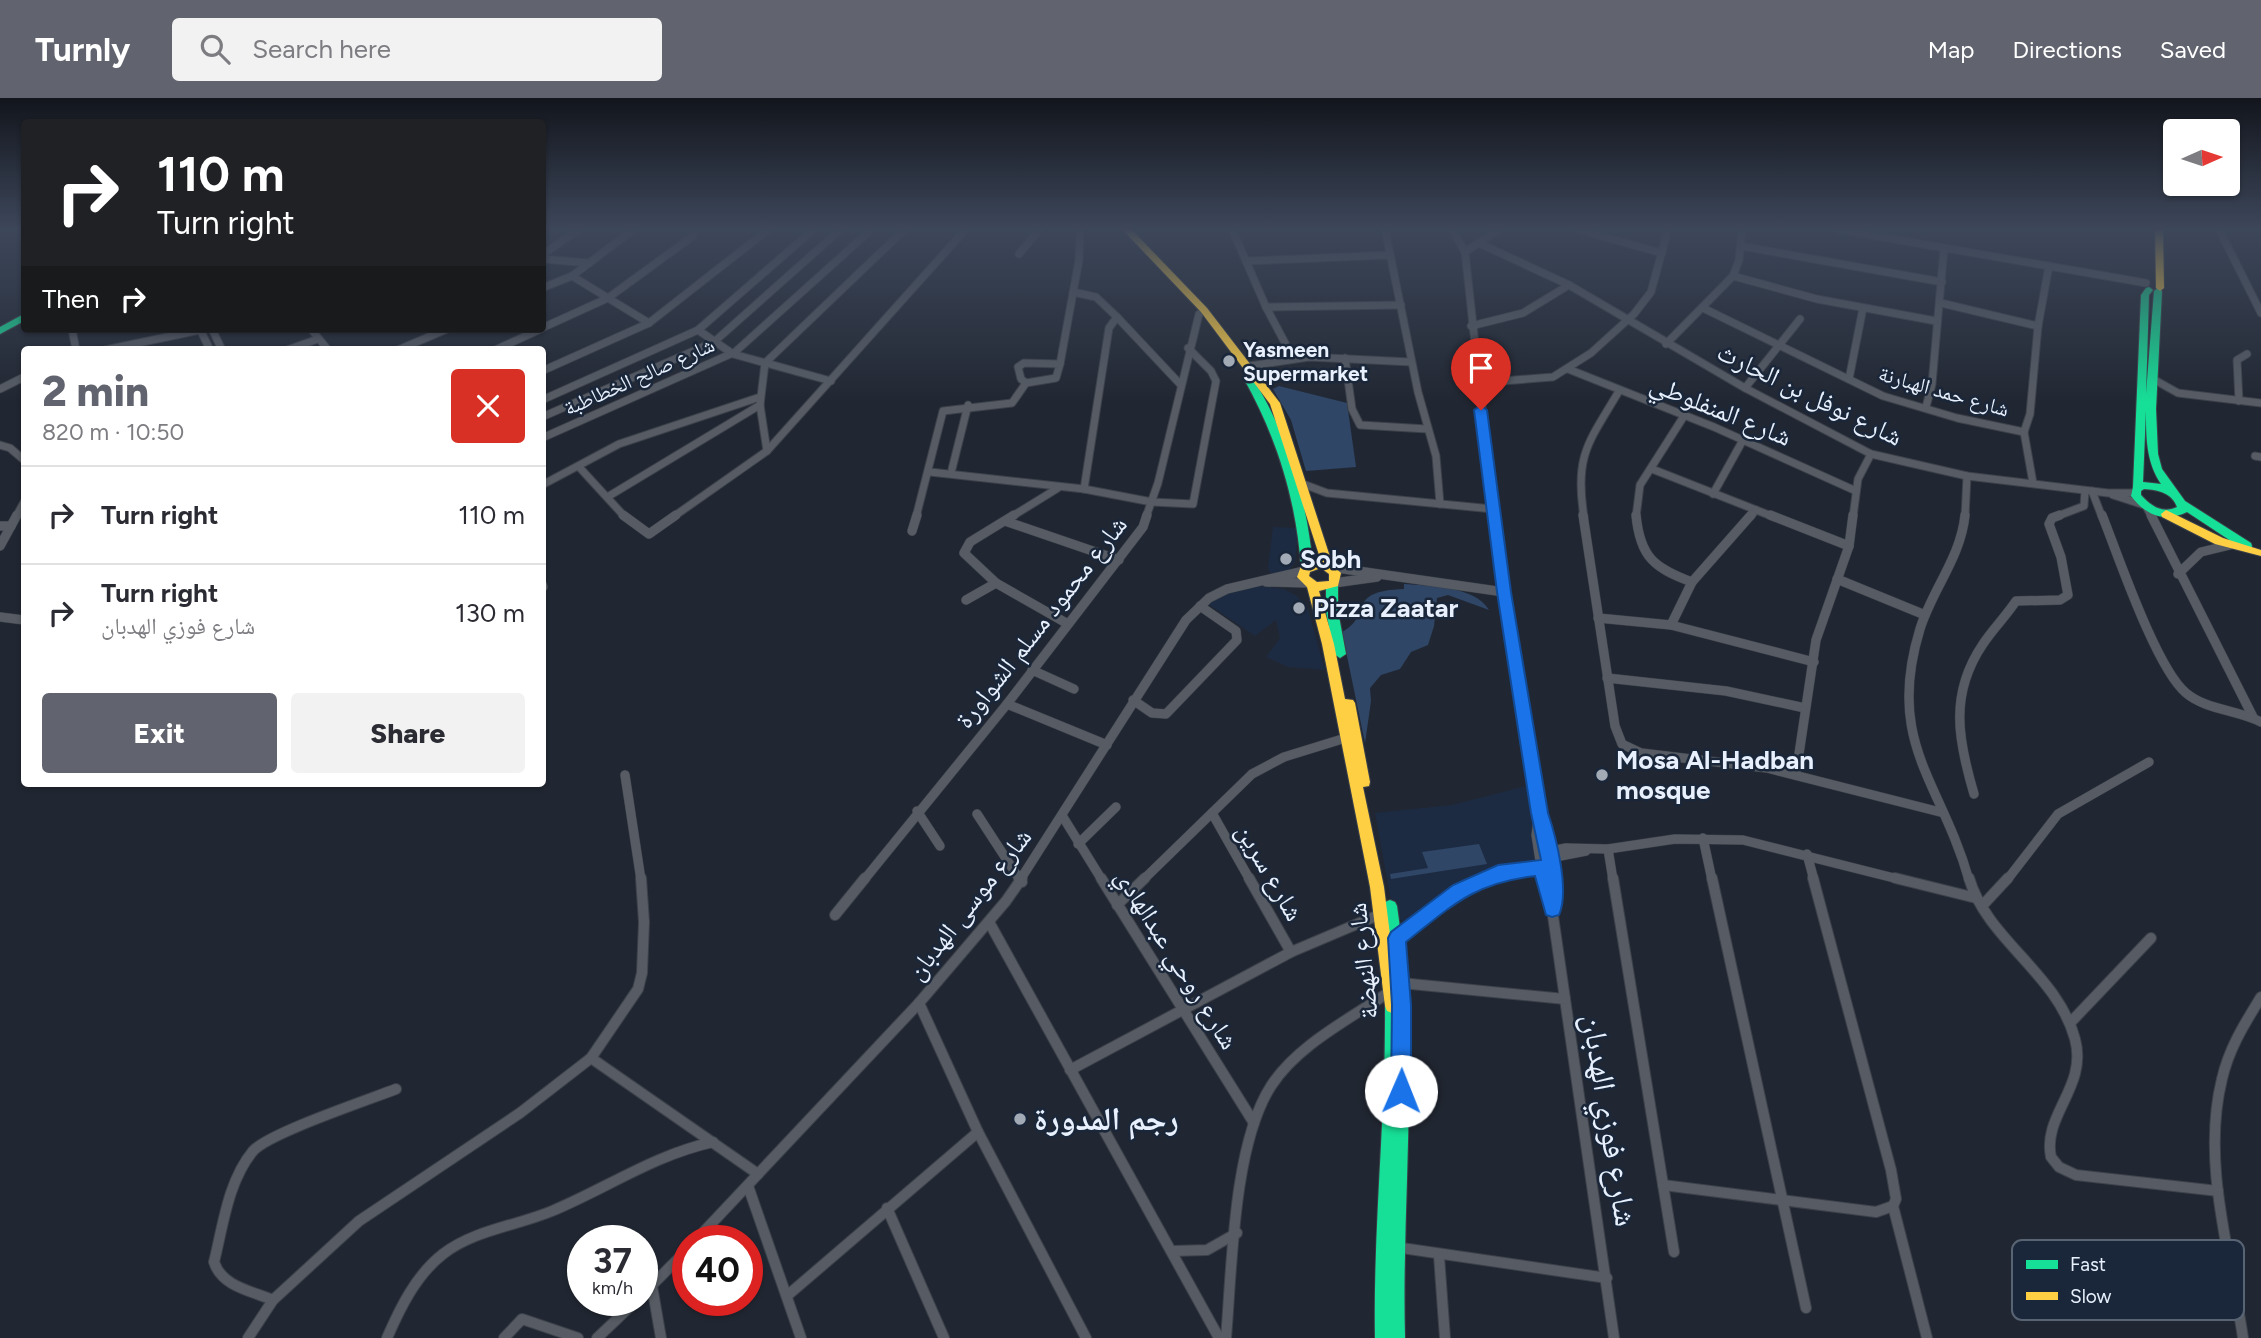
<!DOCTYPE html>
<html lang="en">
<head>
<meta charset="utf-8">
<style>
	:root { --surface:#fff; --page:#f2f2f3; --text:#2b2b33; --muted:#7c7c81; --line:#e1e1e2; --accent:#61646e }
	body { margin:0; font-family:Figtree,"Noto Naskh Arabic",sans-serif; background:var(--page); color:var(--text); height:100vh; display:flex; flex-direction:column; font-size:26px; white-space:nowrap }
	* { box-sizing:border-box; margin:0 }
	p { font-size:23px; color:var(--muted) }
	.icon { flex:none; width:38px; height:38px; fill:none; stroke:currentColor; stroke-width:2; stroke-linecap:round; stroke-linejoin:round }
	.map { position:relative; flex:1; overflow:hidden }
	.sheet { position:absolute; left:21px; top:248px; width:525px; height:441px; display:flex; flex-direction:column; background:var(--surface); border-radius:7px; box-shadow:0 2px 5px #0004 }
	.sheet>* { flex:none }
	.banner { position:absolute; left:21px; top:21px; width:525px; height:214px; border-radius:7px; box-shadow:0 2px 5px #0004; background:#202124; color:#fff; overflow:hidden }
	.needle { width:46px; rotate:87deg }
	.fabs { position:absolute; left:2163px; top:21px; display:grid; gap:14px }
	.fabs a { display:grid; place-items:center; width:77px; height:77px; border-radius:7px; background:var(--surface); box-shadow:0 2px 5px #0004; font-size:35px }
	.speed { position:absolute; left:567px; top:1127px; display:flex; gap:14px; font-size:35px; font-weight:700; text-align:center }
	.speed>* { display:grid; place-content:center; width:91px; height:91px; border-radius:50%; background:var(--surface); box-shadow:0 2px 5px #0004; line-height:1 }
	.speed small { font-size:18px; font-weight:400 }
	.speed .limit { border:10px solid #d22; background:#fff; color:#111 }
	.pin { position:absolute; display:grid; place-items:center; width:60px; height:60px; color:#fff; margin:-72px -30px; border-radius:50% 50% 50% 0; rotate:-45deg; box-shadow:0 0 7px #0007 }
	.pin .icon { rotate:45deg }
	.me { position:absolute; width:77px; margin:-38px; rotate:1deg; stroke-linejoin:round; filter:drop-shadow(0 0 5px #0008) }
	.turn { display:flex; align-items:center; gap:24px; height:147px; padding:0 21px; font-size:32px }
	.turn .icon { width:91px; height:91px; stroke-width:2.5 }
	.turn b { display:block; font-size:49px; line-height:60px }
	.then { display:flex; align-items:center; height:66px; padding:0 21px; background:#0003; gap:14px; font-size:26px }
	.round { display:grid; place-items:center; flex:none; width:74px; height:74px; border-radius:7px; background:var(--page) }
	.head { display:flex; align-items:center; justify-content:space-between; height:119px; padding:0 21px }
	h1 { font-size:42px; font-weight:800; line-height:52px; color:var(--accent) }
	.primary-button { display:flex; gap:14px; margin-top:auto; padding:14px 21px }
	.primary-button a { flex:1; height:80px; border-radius:7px; background:var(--accent); color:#fff; font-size:28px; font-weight:800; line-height:80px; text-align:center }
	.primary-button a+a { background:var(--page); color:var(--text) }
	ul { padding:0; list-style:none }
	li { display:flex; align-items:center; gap:21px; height:98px; padding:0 21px; border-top:2px solid var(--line) }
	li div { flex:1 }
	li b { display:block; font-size:26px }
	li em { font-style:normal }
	header { display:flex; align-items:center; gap:42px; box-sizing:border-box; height:98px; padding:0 35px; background:var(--accent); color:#fff }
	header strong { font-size:33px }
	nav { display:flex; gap:38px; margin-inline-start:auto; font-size:24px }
	.search { width:490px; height:63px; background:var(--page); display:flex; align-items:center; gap:18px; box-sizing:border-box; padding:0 24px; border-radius:7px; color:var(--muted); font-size:26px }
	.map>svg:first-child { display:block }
	.built { fill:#1d2b42 }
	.green { fill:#2f4667 }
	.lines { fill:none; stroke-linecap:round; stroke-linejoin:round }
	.street-far2-casing { stroke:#3c414a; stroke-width:9 }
	.street-far1-casing { stroke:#3c414a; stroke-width:10 }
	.street-casing { stroke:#3c414a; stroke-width:12 }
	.fast-casing { stroke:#3c414a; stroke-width:2 }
	.slow-casing { stroke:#3c414a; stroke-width:2 }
	.street-far2 { stroke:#575c64; stroke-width:7 }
	.street-far1 { stroke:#575c64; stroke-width:9 }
	.street { stroke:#575c64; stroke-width:10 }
	.fast { fill:#16e098; fill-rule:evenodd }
	.slow { fill:#ffcf43; fill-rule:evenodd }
	.route { fill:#1a73e8; stroke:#114b97; stroke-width:2 }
	.poi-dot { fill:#a2aab5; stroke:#1a2639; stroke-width:2.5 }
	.labels { text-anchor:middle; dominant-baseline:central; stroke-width:5; stroke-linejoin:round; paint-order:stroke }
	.far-poi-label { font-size:21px; font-weight:bold; fill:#e7f0fc; stroke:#1a2639; text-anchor:start }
	.far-street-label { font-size:21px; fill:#e7f0fc; stroke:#1a2639 }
	.street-label { font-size:26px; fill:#e7f0fc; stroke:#1a2639 }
	.poi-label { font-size:26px; font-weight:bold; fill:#e7f0fc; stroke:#1a2639; text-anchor:start }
	.near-poi-label { font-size:32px; font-weight:bold; fill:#e7f0fc; stroke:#1a2639; text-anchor:start }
	.near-street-label { font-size:32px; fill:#e7f0fc; stroke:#1a2639 }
	.key { fill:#1a2639; stroke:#586374; stroke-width:2 }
	.key-label { font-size:19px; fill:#e7f0fc }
</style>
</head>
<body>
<header>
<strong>Turnly</strong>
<div class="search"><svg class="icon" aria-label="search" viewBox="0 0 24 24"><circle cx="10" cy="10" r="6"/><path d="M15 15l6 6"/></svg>Search here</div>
<nav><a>Map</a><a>Directions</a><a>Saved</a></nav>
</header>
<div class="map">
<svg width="2261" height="1240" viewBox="0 0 2261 1240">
	<rect width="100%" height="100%" fill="#212732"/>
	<g class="built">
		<polygon points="1273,429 1298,430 1295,464 1288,473 1271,476 1268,470"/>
		<polygon points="1259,488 1284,491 1297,498 1308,511 1325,572 1288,569 1266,559 1280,540 1276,522 1255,538 1208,506 1229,492"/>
		<polygon points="1526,688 1534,725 1535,764 1494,771 1472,780 1410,826 1394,819 1375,715 1452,707"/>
	</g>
	<g class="green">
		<polygon points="1279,288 1347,305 1356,369 1306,373 1291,322 1273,291"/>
		<path d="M1404,486C1429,488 1475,488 1489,512L1448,497L1437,500L1434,528L1428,547L1411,554L1400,571L1381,577L1370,590L1371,603L1365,645L1342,534C1374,517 1344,493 1404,491Z"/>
		<polygon points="1479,746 1487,766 1391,781 1390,776 1428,770 1422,754"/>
	</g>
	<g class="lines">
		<defs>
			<g id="street-far2">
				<polyline points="1232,131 1266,209 1293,260"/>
				<polyline points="1385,131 1418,294 1436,358 1440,406"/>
				<polyline points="1452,131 1465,154 1494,419"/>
				<polyline points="1576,131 1662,155"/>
				<polyline points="1836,131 2146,185"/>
				<polyline points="2219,131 2261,215"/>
				<polyline points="1481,146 1569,187 1745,290 1871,356 1967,378 2108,395 2135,395"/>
				<polyline points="1741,148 1942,184"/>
				<polyline points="1465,154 1499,131"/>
				<polyline points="1019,156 1040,131"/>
				<polyline points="542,157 579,131"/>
				<polyline points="542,161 589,165"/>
				<polyline points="1247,163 1390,157"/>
				<polyline points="1733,178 1817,201 1936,223"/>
				<polyline points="542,190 572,178 634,131"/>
				<polyline points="1073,194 1096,199 1117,219 1109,230 1084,391"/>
				<polyline points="1941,205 2038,228"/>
				<polyline points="1266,209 1401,207"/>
				<polyline points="1703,210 1883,298 1957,320 2024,334"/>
				<polyline points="1117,219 1180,286"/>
				<polyline points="649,225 608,200 693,138"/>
				<polyline points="1471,228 1523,215 1569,187"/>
				<polyline points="542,230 608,200 572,178"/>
				<polyline points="72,231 76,252"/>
				<polyline points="200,231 210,252"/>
				<polyline points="212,231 222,252"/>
				<polyline points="311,231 328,252"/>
				<polyline points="698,232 733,256 831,283"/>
				<polyline points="1666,246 1733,178 1739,162 1742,131"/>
				<polyline points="105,252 200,232"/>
				<polyline points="287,252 318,241"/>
				<polyline points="398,252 447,231"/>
				<polyline points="495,252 541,231"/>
				<polyline points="1345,260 1352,311 1360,327 1427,331"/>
				<polygon points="1024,265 1060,266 1056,280 1026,285 1021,281 1018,269"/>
				<polyline points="1060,266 1079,162 1080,131"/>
				<polyline points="1249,268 1309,259 1411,264"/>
				<polyline points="1568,271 1714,329 1856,393"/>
				<polyline points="542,273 649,225 769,131"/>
				<polyline points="1849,281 1863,210"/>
				<polyline points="2153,281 2178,295 2261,305"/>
				<polyline points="1477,285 1553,279 1591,255 1634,216 1651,194 1668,131"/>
				<polyline points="1745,290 1800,221"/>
				<polyline points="0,291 24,279"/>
				<polyline points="542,302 698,232 814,131"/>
				<polyline points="2239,303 2237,262 2247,256"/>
				<polyline points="1926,309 1932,286 1944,150"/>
				<polyline points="542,319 714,244 841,131"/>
				<polyline points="542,340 735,254 872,131"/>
				<polyline points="0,347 10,350 24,362"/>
				<polyline points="767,353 966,131"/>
				<polyline points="2255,358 2261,359"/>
				<polyline points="580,370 625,419"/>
				<polyline points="952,371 968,307"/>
				<polyline points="1652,371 1774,419"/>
				<polyline points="930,374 1084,391 1152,404 1193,406 1216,283 1211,273 1188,250"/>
				<polyline points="2033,385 2024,334 2030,316 2038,228 2049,168"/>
				<polyline points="1303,386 1327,395 1493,411"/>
				<polyline points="542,387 619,346 760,299"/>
				<polyline points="2092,393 2102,419"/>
				<polyline points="1713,396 1743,342"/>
				<polyline points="2113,397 2144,407"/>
				<polyline points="609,398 760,307"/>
				<polyline points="2147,410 2152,419"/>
				<polyline points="16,419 24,404"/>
				<polyline points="673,419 767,353 760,307 765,265 905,131"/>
				<polyline points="916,419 943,313 1012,305 1026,285"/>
				<polyline points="1011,419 1058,390"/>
				<polyline points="1146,419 1158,385 1199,216"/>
				<path d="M1584,419C1574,357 1589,344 1619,293"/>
				<polyline points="1636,419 1640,387 1684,318"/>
				<polyline points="1750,419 1756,412"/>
				<polyline points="1853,419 1858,381 1871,356"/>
				<polyline points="1965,419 1967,378"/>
				<polyline points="2055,419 2084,408 2085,393"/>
			</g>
			<g id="street-far1">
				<polyline points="623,417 649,436 676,417"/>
				<polyline points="1014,417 970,444 964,455 996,485 1068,526"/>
				<polyline points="1494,417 1539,715 1549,749 1553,782"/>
				<polyline points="1583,417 1615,628 1622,646 1641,655 1767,670 1940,714"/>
				<path d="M1636,417C1640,459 1654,470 1692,484"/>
				<polyline points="1770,417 1849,448"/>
				<path d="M1965,417C1961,459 1932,492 1920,531C1885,645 1941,683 1969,782"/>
				<path d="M2102,417C2118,457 2156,570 2186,595C2206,612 2238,612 2261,624"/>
				<polyline points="2151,417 2253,619"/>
				<polyline points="1005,423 1119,462"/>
				<polyline points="0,428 11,428"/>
				<polyline points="912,433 917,417"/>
				<polyline points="0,448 17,417"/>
				<polyline points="1330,469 1504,494"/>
				<polyline points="2178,476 2201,454 2230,447"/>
				<polyline points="1837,481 1925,517"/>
				<polyline points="1266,484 1308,485"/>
				<polyline points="1334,485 1377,479"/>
				<polyline points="542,486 543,489"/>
				<polyline points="966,502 996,485"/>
				<polyline points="0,519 24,522"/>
				<polyline points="1598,520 1671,527 1814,564"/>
				<polyline points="1671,527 1692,484 1751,417"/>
				<polyline points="1032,572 1074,591"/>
				<polyline points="1607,580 1726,593 1805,610"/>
				<polyline points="1133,602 1152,615 1166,616 1237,542 1236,533 1200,508"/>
				<polyline points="1007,606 1107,647"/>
				<polyline points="1796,676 1816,542 1849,448 1853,417"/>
				<polyline points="625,677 641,782"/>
				<path d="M1974,696C1958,642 1949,596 1983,546C1993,531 2006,518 2016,503L2060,502L2068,497L2061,459L2049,426L2052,420L2060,417"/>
				<polyline points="917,713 940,748"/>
				<polyline points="1212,715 1250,782"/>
				<polyline points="1539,715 1536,737 1543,782"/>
				<polyline points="977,716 1020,782"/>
				<polyline points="1063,719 1102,782"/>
				<polyline points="1703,740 1712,782"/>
				<polyline points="1078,746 1116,709"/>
				<polyline points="1608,751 1613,782"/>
				<polyline points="1546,754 1566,750 1608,751 1675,741 1743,742 1902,782"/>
				<polyline points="1807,756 1814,782"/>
				<polyline points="1545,761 1586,753"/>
				<polyline points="864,782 1007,606 1143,429 1147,417"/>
				<polyline points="1020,782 1186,522 1209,500 1227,491 1304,473"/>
				<polyline points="1143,782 1252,676 1284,659 1352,638"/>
				<polyline points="1485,782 1519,771 1542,769"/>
				<polyline points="2007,782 2058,716 2149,664"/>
			</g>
			<g id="street">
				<polyline points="1019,780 1022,784"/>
				<polyline points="1101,780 1254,1025"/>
				<polyline points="1249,780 1291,854"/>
				<polyline points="1542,780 1552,811 1614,1240"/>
				<polyline points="1613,780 1674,1154"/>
				<polyline points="1712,780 1806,1210"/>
				<polyline points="1813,780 1891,1072 1896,1101 1893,1108 1927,1240"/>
				<polyline points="1895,780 1976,800"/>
				<path d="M1969,780C1987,842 2057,875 2075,941C2088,989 2042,1017 2051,1059L2059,1069L2076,1077L2218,1093"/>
				<polyline points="1117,807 1145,780"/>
				<polyline points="1982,808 2008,780"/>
				<polyline points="1552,811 1553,780"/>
				<polyline points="835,817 865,780"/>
				<polyline points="989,824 1219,1240"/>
				<polyline points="1397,840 1448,803 1490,780"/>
				<polyline points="1401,885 1565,901"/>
				<polyline points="919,905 978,1034 1086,1240"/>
				<polyline points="2070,925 2151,840"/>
				<polyline points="591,960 758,1076"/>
				<polyline points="1070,972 1291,854 1383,815"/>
				<polyline points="1663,1087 1876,1114 1893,1108"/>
				<polyline points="748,1088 801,1240"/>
				<polyline points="887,1110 944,1240"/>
				<polyline points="695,1143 919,905 1006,803 1022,780"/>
				<polyline points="1395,1149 1607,1180"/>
				<polyline points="1173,1153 1207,1152 1237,1135"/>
				<polyline points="1439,1158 1445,1240"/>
				<polyline points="652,1188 661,1240"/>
				<polyline points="642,1197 688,1151"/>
				<polyline points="788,1197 978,1034"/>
				<path d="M273,1202C252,1193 222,1189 214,1164C223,1128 228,1083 253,1053C269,1035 368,1002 396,991"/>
				<polyline points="248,1240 273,1202 359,1123 520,1015 591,960 638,891 642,875 644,824 641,780"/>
				<path d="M387,1240C400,1210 416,1177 443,1156C474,1132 516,1128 552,1113C607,1090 654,1057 713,1044"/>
				<polyline points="504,1240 522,1221 578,1240"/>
				<polyline points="597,1240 637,1202"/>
				<path d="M1226,1240C1232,1170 1233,1047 1271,988C1298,946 1352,920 1392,892"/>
				<path d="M2243,1240C2231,1157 2201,1065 2222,981C2229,950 2245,925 2261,899"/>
			</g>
			<g id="fast">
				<path d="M2149,189L2153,192L2149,197L2146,296L2154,193L2158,190L2162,193L2156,311L2158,356L2162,371L2185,403L2251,445L2252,448L2251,451H2243L2187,414C2165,425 2145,417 2131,398L2133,389L2141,197L2146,190ZM2146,312C2146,339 2146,364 2161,386L2143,384ZM2144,391C2159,392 2172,395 2177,409C2162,416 2151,408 2141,397V393Z"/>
				<polygon points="24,216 24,223 0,236 0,229"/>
				<path d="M1249,278L1252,279C1288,337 1307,401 1313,469L1311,472H1303L1301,469C1296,401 1277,340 1244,281Z"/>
				<polygon points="1332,483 1338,487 1338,513 1346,556 1340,560 1334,556 1326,513 1326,487"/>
				<path d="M1390,802L1395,804L1397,808C1402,843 1406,879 1407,914C1413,1023 1402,1131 1405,1240H1375C1373,1129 1386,1019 1385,908L1387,903L1392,901L1383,808L1385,804Z"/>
			</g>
			<g id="slow">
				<path d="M1122,131H1131L1207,210L1280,305L1333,468L1341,475L1338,488L1319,493L1334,546L1345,601L1353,602L1355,605L1370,684L1369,688L1363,689L1384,789L1399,908L1397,913L1392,915L1387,913L1385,908L1370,789L1322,546L1307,489L1297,479L1301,468L1321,463L1270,306L1201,214ZM1321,470L1329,476V483L1317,484L1309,478L1310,474Z"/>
				<polygon points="2155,131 2163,131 2164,190 2160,193 2156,190"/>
				<polygon points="2166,412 2223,440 2261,452 2261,458 2215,446 2162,419 2161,416"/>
			</g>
		</defs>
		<use href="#street-far2" class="street-far2-casing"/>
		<use href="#street-far1" class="street-far1-casing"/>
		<use href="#street" class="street-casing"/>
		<use href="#fast" class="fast-casing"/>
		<use href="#slow" class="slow-casing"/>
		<use href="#street-far2" class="street-far2"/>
		<use href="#street-far1" class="street-far1"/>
		<use href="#street" class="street"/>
		<use href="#fast" class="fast"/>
		<use href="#slow" class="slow"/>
	</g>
	<linearGradient id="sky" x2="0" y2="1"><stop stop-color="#12151c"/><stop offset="0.43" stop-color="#3d475a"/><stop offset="1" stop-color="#3d475a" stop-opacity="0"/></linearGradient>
	<rect width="2261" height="305" fill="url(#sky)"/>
	<path class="route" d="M1481,307L1487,312L1511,494L1548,715C1556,739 1570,793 1559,817L1552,819L1546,817L1535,778C1474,785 1453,807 1406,844L1411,907V993L1408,1000L1401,1002L1394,1000L1391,993L1392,907L1388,840L1391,834L1453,787L1498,767L1541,762L1531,715L1497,494L1474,312Z"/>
	<g class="poi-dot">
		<circle cx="1229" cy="263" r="7"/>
		<circle cx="1286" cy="461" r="7"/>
		<circle cx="1299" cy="510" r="7"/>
		<circle cx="1602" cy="677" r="7"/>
		<circle cx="1020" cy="1021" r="7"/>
	</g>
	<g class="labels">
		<g class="far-poi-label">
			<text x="1243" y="251">Yasmeen<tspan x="1243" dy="24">Supermarket</tspan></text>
		</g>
		<g class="far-street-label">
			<text transform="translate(639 278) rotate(-24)">شارع صالح الخطاطبة</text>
			<text transform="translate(1944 293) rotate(16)">شارع حمد الهبارنة</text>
		</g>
		<g class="street-label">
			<text transform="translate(1810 296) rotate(26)">شارع نوفل بن الحارث</text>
			<text transform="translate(1721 312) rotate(22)">شارع المنفلوطي</text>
			<text transform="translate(1041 524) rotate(-52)">شارع محمود مسلم الشواورة</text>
			<text transform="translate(1270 774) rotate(60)">شارع سرين</text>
			<text transform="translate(969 806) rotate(-52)">شارع موسى الهدبان</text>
			<text transform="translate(1177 861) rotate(58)">شارع روحي عبدالهادي</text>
			<text transform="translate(1363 863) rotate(-96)">شارع النهضة</text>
		</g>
		<g class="poi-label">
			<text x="1300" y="461">Sobh</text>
			<text x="1313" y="510">Pizza Zaatar</text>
			<text x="1616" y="662">Mosa Al-Hadban<tspan x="1616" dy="30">mosque</tspan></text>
		</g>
		<g class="near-poi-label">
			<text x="1034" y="1021">رجم المدورة</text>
		</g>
		<g class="near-street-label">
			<text transform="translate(1610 1022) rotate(81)">شارع فوزي الهدبان</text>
		</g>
	</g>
	<rect x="2012" y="1142" width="232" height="80" rx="10" class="key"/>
	<rect x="2026" y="1162" width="32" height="9" fill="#16e098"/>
	<rect x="2026" y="1194" width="32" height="8" fill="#ffcf43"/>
	<g class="key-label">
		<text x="2070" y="1173">Fast</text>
		<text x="2070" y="1205">Slow</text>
	</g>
</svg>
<div class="fabs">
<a><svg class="needle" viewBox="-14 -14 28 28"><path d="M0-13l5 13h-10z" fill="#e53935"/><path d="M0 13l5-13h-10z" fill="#7c7c81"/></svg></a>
</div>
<div class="speed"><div>37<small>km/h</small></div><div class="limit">40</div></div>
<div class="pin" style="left:1481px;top:312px;background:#d93025"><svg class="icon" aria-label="arrive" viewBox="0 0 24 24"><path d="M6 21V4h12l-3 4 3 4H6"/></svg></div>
<svg class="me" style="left:1401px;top:993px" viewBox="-20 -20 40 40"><circle r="19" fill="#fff"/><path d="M0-13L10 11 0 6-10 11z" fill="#1a73e8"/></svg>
<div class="banner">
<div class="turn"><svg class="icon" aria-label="right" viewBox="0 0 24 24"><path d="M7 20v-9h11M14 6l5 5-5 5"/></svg><div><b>110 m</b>Turn right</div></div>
<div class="then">Then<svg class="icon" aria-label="right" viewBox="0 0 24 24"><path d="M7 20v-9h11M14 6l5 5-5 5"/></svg></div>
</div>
<section class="sheet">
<div class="head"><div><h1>2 min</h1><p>820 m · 10:50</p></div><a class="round" style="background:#d93025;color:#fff"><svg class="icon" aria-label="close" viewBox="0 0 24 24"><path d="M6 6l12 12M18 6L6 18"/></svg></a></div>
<ul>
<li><svg class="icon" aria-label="right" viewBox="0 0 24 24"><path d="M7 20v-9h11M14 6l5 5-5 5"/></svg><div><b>Turn right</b></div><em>110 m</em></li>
<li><svg class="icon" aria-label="right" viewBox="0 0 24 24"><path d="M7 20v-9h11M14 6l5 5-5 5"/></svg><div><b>Turn right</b><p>شارع فوزي الهدبان</p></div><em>130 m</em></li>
</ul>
<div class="primary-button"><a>Exit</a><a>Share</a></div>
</section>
</div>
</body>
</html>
